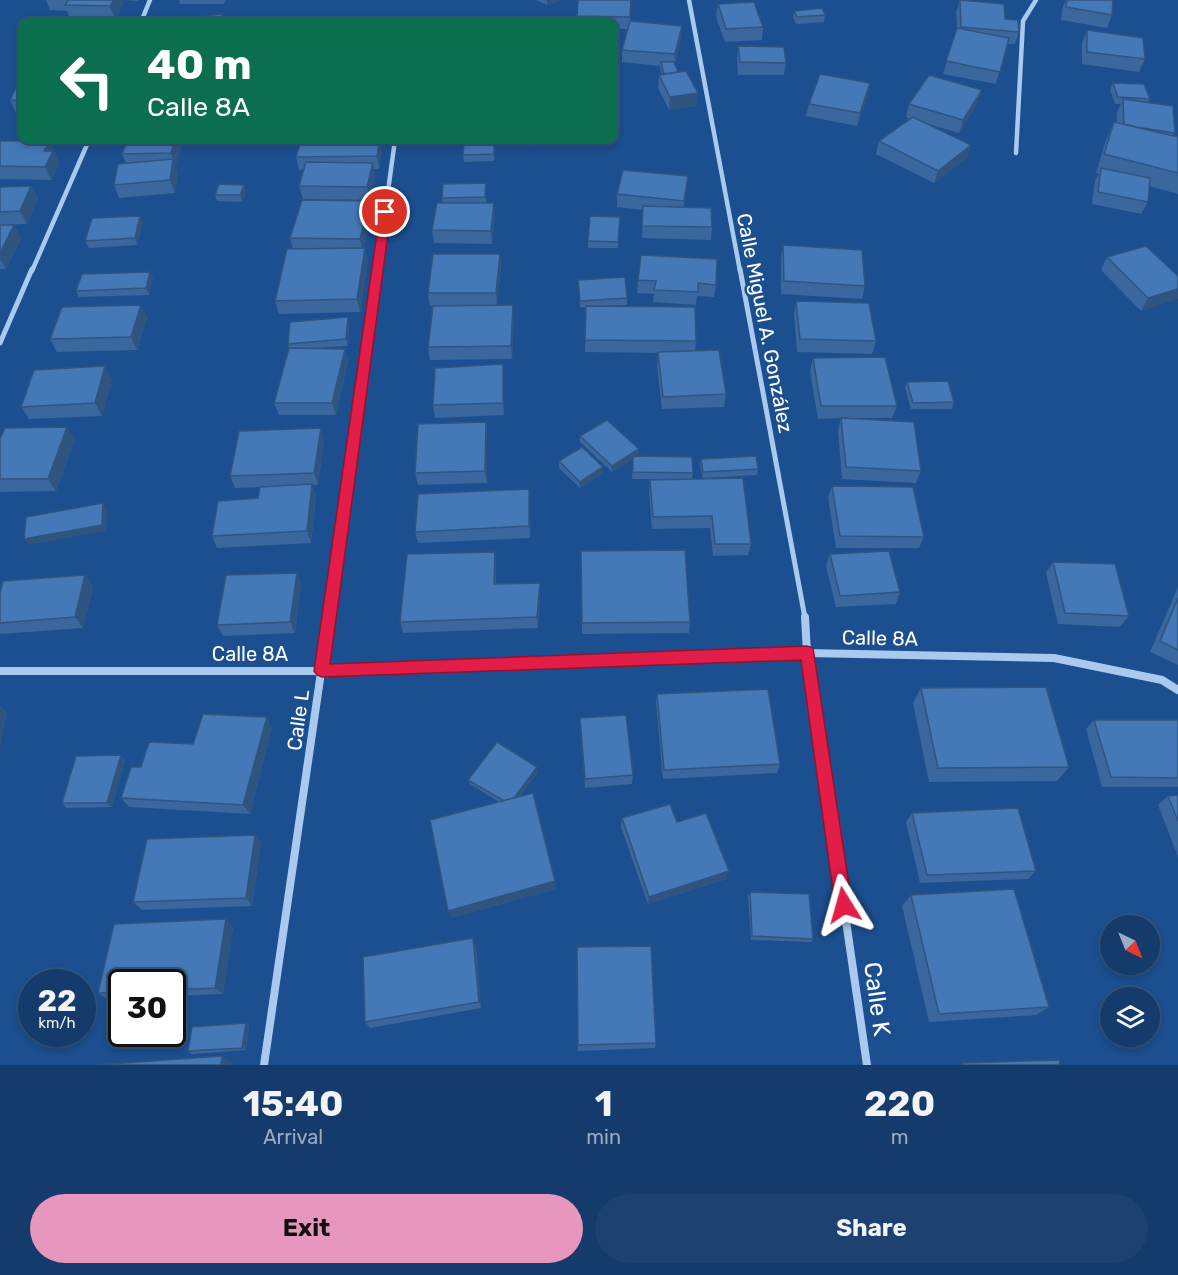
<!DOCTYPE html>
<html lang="en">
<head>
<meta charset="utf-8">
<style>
	:root { --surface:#143b6b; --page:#1d4271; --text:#f1f3f6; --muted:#9dadc1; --line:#33557e; --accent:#e797bd }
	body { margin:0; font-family:Rubik,sans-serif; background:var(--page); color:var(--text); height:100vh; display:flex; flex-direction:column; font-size:22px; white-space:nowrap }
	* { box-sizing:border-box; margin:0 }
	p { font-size:20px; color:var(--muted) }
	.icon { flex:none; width:33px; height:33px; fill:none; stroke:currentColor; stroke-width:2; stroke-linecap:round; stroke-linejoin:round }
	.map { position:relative; height:1065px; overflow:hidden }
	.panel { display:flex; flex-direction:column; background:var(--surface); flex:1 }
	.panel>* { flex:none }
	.guide { position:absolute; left:18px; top:18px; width:600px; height:126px; border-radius:12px; box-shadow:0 3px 9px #0003,0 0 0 2px var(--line); background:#0b6e4f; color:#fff; overflow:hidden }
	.needle { width:39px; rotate:137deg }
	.buttons { position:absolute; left:1100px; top:915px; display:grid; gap:12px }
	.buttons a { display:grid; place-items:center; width:60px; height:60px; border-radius:50%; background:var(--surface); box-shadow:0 3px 9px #0003,0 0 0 2px var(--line); font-size:30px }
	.speed { position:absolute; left:18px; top:969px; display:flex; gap:12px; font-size:30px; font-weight:700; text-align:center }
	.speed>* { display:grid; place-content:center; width:78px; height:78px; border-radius:50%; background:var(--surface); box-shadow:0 3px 9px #0003,0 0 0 2px var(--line); line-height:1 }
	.speed small { font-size:15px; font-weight:400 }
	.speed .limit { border:3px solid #111; border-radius:9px; background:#fff; color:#111 }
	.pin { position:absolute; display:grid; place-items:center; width:51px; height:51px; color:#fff; margin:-26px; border:3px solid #fff; border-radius:50%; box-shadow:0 2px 6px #0007 }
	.me { position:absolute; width:66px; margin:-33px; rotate:352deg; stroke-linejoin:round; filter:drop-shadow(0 0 4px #0008) }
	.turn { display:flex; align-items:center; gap:21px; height:126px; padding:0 30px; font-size:27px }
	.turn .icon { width:78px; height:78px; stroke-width:2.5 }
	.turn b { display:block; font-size:42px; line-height:51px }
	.eta { display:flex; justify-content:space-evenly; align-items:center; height:102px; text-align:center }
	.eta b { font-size:36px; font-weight:700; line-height:42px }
	.cta { display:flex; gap:12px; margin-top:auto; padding:12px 30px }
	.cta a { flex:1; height:69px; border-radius:36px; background:var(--accent); color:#111; font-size:24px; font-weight:700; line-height:69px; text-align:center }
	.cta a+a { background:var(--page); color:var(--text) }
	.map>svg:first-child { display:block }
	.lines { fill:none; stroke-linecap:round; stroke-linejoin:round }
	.minor-far2 { stroke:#a9c9ee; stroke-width:4.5 }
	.minor-far1 { stroke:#a9c9ee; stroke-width:5 }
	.minor { stroke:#a9c9ee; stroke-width:8 }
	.wall { fill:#3a679d }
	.shaded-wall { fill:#305480 }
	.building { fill:#4478b7; stroke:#305480; stroke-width:1.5 }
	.route { fill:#e11d48; stroke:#92132f; stroke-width:1.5 }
	.labels { text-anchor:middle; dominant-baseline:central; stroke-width:5; stroke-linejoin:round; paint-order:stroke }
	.street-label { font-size:20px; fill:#fff; stroke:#1b4f8f }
	.near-street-label { font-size:24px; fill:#fff; stroke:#1b4f8f }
</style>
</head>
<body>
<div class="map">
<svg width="1178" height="1065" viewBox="0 0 1178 1065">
	<rect width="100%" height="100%" fill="#1b4f8f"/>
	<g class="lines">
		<g class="minor-far2">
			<polyline points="689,0 740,271"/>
			<polyline points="141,22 150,0"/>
			<polyline points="1016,153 1023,21 1036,0"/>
			<polyline points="32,271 89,140"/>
			<polyline points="377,271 395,140"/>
		</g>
		<g class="minor-far1">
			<polyline points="740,269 805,618"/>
			<polyline points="0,343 32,269"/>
			<polyline points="329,618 377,269"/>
		</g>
		<g class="minor">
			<polyline points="805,617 807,653 867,1065"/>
			<polyline points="0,671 322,671 807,653 1054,658 1162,680 1178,690"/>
			<polyline points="264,1065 329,617"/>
		</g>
	</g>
	<g class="wall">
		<polygon points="46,0 138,0 138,1 122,0 123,4 115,19 70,18 67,11 50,10"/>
		<polygon points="179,0 226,0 224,4 180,4"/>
		<polygon points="536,0 562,0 547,5"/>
		<polygon points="631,0 630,22 682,26 681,38 675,64 678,72 696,106 669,110 658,88 659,75 662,75 660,66 622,62 622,50 628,29 614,29 614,22 577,22 577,16"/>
		<polygon points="960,0 1005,19 1019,32 1015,44 1007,44 996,84 943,74 957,29 956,12"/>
		<polygon points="1066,0 1111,0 1112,15 1107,28 1061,20 1063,6"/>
		<polygon points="718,4 763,27 762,40 725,42 716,17"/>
		<polygon points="794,11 825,15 824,22 796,24 793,17"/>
		<polygon points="1087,30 1145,59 1139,72 1082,64 1082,43"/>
		<polygon points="738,46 786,63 784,75 738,75 737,59"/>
		<polygon points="22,81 22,113 16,113 10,100"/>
		<polygon points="1113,83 1150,99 1148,103 1175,133 1173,136 1178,137 1178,194 1149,186 1148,202 1141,214 1092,204 1095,181 1099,174 1096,173 1106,140 1114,122 1117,123 1117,112 1121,104 1115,104 1110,90"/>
		<polygon points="868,95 857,126 806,116 809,104"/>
		<polygon points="978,102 959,133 928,124 971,145 967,158 934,183 876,154 879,141 910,119 906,117 909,104"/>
		<polygon points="128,140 181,140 182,144 175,166 178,172 175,193 119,198 114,185 126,163 122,154"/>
		<polygon points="301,140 381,140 382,149 379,169 374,169 375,176 370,200 303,199 299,186 304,170 299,170 296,157"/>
		<polygon points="442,140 494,140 483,141 495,147 494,161 464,162 463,155 464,142 442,144"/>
		<polygon points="0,141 50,141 59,164 51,180 0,179"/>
		<polygon points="688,176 684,207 712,227 711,240 642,238 643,210 617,207 617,194"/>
		<polygon points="486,183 486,203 495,216 492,244 434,243 432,230 443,203 442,198"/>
		<polygon points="244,185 246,191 242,202 217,201 215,195"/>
		<polygon points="31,186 38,199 27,224 0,225 0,187"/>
		<polygon points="370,201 372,214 364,248 365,248 368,261 360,312 279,314 275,301 293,249 290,238"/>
		<polygon points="140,216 143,223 137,245 89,248 85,241"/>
		<polygon points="620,217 618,248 588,248 588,241"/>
		<polygon points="0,225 14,225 21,238 6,269 0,269"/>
		<polygon points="783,245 865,286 862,299 781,294 781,258"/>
		<polygon points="500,254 501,267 497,305 514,317 512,359 430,360 428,347 433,306 430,306 428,293"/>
		<polygon points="1107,257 1178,276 1141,311 1101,270"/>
		<polygon points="153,278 149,295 79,297 76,291"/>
		<polygon points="578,280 627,298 627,305 603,306 696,341 695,351 726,394 724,407 662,409 657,365 658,353 585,352 586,307 580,307"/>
		<polygon points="638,280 716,285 714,297 697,296 696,305 653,302 654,294 637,293"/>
		<polygon points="796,301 876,341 872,354 797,352 794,314"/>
		<polygon points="141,305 147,318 137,350 57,352 50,339"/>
		<polygon points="349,324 348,346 315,348 345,349 348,361 336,415 279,415 274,403 289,348 288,344"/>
		<polygon points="813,358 897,406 892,418 850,418 921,471 916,483 842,479 838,430 841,418 818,419 810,371"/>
		<polygon points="503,364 504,377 504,415 435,418 433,405"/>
		<polygon points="112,379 102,416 29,419 21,407"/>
		<polygon points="907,382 954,402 952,409 911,409 905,388"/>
		<polygon points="486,422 487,435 487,483 418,485 415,473"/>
		<polygon points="580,436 639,456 637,456 693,473 692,479 751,544 748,555 713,556 710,528 652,529 649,492 650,480 691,479 632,479 633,459 612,472 580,442"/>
		<polygon points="0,439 75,439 56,491 0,492"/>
		<polygon points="324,441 318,485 312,485 316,496 311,543 217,548 212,536 258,498 260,487 235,488 230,476"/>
		<polygon points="701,459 758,469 757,475 703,478 700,465"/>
		<polygon points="559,461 603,473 580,488 559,468"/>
		<polygon points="832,486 924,537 919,548 836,548 828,498"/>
		<polygon points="529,489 530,538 418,543 415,532"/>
		<polygon points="581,551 690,622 689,633 582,634"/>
		<polygon points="495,552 496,564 496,584 540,583 540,594 538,628 403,633 400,622"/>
		<polygon points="830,554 900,592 896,604 836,607 826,566"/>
		<polygon points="1053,562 1129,616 1120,627 1058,624 1046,573"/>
		<polygon points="297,573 301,584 295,633 223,636 217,625"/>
		<polygon points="85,575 93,587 83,628 1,634 0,633 0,593"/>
		<polygon points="1178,587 1178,665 1150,652"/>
		<polygon points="921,688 1069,767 1057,781 929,782 913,703"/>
		<polygon points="657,694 780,764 777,773 663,779 656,704"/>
		<polygon points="580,718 633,775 632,784 585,788"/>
		<polygon points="1094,720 1178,720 1178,787 1102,787 1086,729"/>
		<polygon points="272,727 250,814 129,807 121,798 141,767 193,744"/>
		<polygon points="121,755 125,760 112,807 67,808 62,803"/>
		<polygon points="538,772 519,797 556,889 451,918 499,802 470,784 468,780"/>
		<polygon points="1178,795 1178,857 1158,805 1168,796"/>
		<polygon points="912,813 1036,871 1028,879 920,883 906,822"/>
		<polygon points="622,818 677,822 726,879 648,904 621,827"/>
		<polygon points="255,835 261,843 252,906 142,910 133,902"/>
		<polygon points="750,892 813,939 811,942 751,940 748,896"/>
		<polygon points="911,895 1049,1007 1036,1015 929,1022 902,906"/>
		<polygon points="233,927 223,994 172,996 172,982 122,982 122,999 107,999 98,993"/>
		<polygon points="473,938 476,945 481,1008 370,1028 365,1022"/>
		<polygon points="577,947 656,1043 655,1048 578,1051"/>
		<polygon points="246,1023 249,1026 246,1050 192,1054 188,1051"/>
	</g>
	<g class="shaded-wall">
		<polygon points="114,0 122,0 123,4 115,19 110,6"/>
		<polygon points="547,0 562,0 547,5"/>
		<polygon points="682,26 681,38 674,67 675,54"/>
		<polygon points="870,83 868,95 857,126 860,113"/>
		<polygon points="982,90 978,102 959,133 963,120"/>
		<polygon points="698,93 696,106 669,110 670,97"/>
		<polygon points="175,140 181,140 182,144 175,166 171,153"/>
		<polygon points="380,140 381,140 382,149 379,169 377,156"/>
		<polygon points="537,140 565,140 565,141 527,148 527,141"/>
		<polygon points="50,141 59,164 51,180 45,167 44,151"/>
		<polygon points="971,145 967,158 934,183 938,171"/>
		<polygon points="173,159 178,172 175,193 170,180"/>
		<polygon points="373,163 375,176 370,200 367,187"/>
		<polygon points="688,176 687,189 683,213 684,201"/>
		<polygon points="244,185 246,191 242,202 240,195"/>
		<polygon points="31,186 38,199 27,224 20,211"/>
		<polygon points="370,201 372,214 363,252 360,239"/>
		<polygon points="494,203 495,216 492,244 491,231"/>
		<polygon points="140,216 143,223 137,245 135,238"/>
		<polygon points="14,225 21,238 6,269 0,259 0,253"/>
		<polygon points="365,248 368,261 360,312 357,299"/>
		<polygon points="500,254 501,267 497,306 496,293"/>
		<polygon points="150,272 153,278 149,295 146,288"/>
		<polygon points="1178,289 1178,299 1141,311 1148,298"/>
		<polygon points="141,305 147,318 137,350 131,337"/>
		<polygon points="513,305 514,317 512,359 511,346"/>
		<polygon points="348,317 349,324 348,346 346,339"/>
		<polygon points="345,349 348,361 336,415 332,403"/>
		<polygon points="503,364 504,377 504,415 503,403"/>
		<polygon points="105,366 112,379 102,416 95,403"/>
		<polygon points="486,422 487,435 487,483 485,471"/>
		<polygon points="67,427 75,439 56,491 48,479"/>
		<polygon points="321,428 324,441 318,485 314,473"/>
		<polygon points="639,449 639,456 612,472 612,466"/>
		<polygon points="603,467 603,473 580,488 580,482"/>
		<polygon points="312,484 316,496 311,543 307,531"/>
		<polygon points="103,503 107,510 106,531 28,545 24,539"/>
		<polygon points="495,552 496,564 495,595 494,584"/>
		<polygon points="297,573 301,584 295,633 290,622"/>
		<polygon points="85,575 93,587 83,628 75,617"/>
		<polygon points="540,583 540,594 538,628 537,617"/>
		<polygon points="0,705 7,712 0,748"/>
		<polygon points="267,717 272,727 250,814 243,805"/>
		<polygon points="121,755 125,760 112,807 107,803"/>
		<polygon points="537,767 538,772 511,809 510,804"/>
		<polygon points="255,835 261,843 252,906 246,898"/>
		<polygon points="729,871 726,879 648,904 649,897"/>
		<polygon points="555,881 556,889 451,918 448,911"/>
		<polygon points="226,919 233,927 223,994 215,988"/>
		<polygon points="473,938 476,945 481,1008 479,1002"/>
		<polygon points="246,1023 249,1026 246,1050 242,1048"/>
		<polygon points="222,1056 232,1063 232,1065 221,1065"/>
	</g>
	<g class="building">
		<polygon points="68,0 114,0 110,6 65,5"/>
		<polygon points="578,0 631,0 630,17 577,16"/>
		<polygon points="960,0 1004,4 1005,19 1018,20 1019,32 961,27"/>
		<polygon points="1067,0 1113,0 1112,15 1066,7"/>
		<polygon points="754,2 763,27 726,29 718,4"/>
		<polygon points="822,8 825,15 797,17 794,11"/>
		<polygon points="221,14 222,22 166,22"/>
		<polygon points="322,18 322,22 303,22 304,19"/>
		<polygon points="630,21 682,26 675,54 622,50"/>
		<polygon points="957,28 1009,38 1000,72 946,61"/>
		<polygon points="1087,30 1143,38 1145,59 1087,52"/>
		<polygon points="738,46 784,47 786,63 740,62"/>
		<polygon points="661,62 674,62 678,72 664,74"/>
		<polygon points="686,71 698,93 670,97 659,75"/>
		<polygon points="820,74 870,83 860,113 809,104"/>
		<polygon points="929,75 982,90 963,120 909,104"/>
		<polygon points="22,81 22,100 10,100 19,82"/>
		<polygon points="1113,83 1144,84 1150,99 1118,97"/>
		<polygon points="1123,99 1173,106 1175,133 1136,127 1124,124"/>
		<polygon points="913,117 971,145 938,171 879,141"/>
		<polygon points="1114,122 1178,137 1178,173 1104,154"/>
		<polygon points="128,140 175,140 171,153 122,154"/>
		<polygon points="301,140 380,140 377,156 296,157"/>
		<polygon points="494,140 494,154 463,155 464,141"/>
		<polygon points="0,141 50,141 44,151 53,151 45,167 0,166"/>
		<polygon points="173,159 170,180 114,185 118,164"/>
		<polygon points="306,162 373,163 367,187 299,186"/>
		<polygon points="1101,168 1150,178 1148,202 1098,192"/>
		<polygon points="623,170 688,176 684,201 617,194"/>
		<polygon points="486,183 485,197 442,198 443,184"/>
		<polygon points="219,184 244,185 240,195 215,195"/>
		<polygon points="31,186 20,211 0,212 0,187"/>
		<polygon points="302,200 370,201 360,239 290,238"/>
		<polygon points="437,203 494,203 491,231 432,230"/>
		<polygon points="643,206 711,208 712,227 642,226"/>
		<polygon points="140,216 135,238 85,241 92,218"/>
		<polygon points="590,216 620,217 618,242 588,241"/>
		<polygon points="0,225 14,225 0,253"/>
		<polygon points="783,245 862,250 865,286 784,281"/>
		<polygon points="1146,246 1178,276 1178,289 1148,298 1107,257"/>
		<polygon points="365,248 357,299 275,301 287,249"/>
		<polygon points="433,254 500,254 496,293 428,293"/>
		<polygon points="641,255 717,259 716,285 698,283 698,292 654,290 656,281 638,280"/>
		<polygon points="150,272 146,288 76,291 82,274"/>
		<polygon points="625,277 627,298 580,301 578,280"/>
		<polygon points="796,301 869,303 876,341 800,339"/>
		<polygon points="141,305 131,337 50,339 62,307"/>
		<polygon points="513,305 511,346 428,347 433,306"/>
		<polygon points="586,306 695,307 696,341 585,340"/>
		<polygon points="348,317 346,339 288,344 290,322"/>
		<polygon points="289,348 345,349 332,403 274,403"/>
		<polygon points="719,350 726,394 663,397 658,352"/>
		<polygon points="885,357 897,406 821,406 813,358"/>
		<polygon points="503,364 503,403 433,405 435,368"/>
		<polygon points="105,366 95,403 21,407 34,370"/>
		<polygon points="948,381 954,402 913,403 907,382"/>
		<polygon points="841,418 914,422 921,471 846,467"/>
		<polygon points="607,420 639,449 612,466 580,436"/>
		<polygon points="486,422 485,471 415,473 418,424"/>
		<polygon points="67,427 48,479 0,479 0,439 5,428"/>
		<polygon points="321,428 314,473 230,476 239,431"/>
		<polygon points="582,447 603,467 580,482 559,461"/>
		<polygon points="633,456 692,457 693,473 633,472"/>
		<polygon points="756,456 758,469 703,472 701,459"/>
		<polygon points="743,478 751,544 715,544 712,516 653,517 650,480"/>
		<polygon points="312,484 307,531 212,536 218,501 258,498 260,487"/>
		<polygon points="832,486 913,487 924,537 840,536"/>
		<polygon points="529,489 529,526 415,532 418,494"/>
		<polygon points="103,503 102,525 24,539 26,517"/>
		<polygon points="685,550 690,622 582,623 581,551"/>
		<polygon points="889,551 900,592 840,596 830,554"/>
		<polygon points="495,552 494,584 540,583 537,617 400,622 407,554"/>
		<polygon points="1053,562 1115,564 1129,616 1065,613"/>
		<polygon points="297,573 290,622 217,625 226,575"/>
		<polygon points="85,575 75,617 0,623 0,593 3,581"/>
		<polygon points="1178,598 1178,650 1160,641"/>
		<polygon points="1046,687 1069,767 938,768 921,688"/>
		<polygon points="768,689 780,764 664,770 657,694"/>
		<polygon points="203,714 267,717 243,805 121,798 131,767 141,767 149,742 193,744"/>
		<polygon points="626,715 633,775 585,779 580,718"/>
		<polygon points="1094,720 1178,720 1178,778 1111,777"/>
		<polygon points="497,742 537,767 514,798 504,801 468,780"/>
		<polygon points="121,755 107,803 62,803 76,756"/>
		<polygon points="533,793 555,881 448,911 430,820"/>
		<polygon points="1178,795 1178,821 1168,796"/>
		<polygon points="670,804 677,822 706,813 729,871 649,897 622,818"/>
		<polygon points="1018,808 1036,871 927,875 912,813"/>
		<polygon points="255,835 246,898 133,902 147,839"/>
		<polygon points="1014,889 1049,1007 939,1014 911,895"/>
		<polygon points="750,892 809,894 813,939 752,936"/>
		<polygon points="226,919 215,988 172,990 172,982 122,982 122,992 98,993 114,924"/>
		<polygon points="473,938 479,1002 365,1022 363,957"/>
		<polygon points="651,946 656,1043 578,1045 577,947"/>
		<polygon points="246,1023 242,1048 188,1051 192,1027"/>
		<polygon points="222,1056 221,1065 96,1065"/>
		<polygon points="1059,1060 1060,1065 962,1065 962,1063"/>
	</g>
	<polygon class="route" points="385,208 391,212 330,664 807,646 813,648 852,905 850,911 844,913 838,911 835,905 801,660 322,677 317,675 314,671 380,212"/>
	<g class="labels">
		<g class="street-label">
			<text transform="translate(765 323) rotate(79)">Calle Miguel A. González</text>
			<text transform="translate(880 638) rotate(1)">Calle 8A</text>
			<text x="250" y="654">Calle 8A</text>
			<text transform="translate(298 720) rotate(-82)">Calle L</text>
		</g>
		<g class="near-street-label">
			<text transform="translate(877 999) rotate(82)">Calle K</text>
		</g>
	</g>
</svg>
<div class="buttons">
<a><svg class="needle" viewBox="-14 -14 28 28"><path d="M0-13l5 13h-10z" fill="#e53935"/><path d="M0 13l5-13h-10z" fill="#9dadc1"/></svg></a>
<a><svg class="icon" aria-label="layers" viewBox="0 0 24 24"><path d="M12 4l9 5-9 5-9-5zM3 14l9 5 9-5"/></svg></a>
</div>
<div class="speed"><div>22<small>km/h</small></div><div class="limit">30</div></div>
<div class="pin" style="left:385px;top:212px;background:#d93025"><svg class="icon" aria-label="arrive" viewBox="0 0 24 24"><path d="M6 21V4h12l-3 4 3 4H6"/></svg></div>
<svg class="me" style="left:844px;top:905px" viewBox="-20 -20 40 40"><path d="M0-17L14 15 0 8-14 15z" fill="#e11d48" stroke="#fff" stroke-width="4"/></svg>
<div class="guide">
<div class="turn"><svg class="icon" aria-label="left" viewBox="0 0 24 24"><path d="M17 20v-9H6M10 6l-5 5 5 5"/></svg><div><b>40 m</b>Calle 8A</div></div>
</div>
</div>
<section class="panel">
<div class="eta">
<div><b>15:40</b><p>Arrival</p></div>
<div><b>1</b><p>min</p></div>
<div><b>220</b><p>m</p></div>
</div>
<div class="cta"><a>Exit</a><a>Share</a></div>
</section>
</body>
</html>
